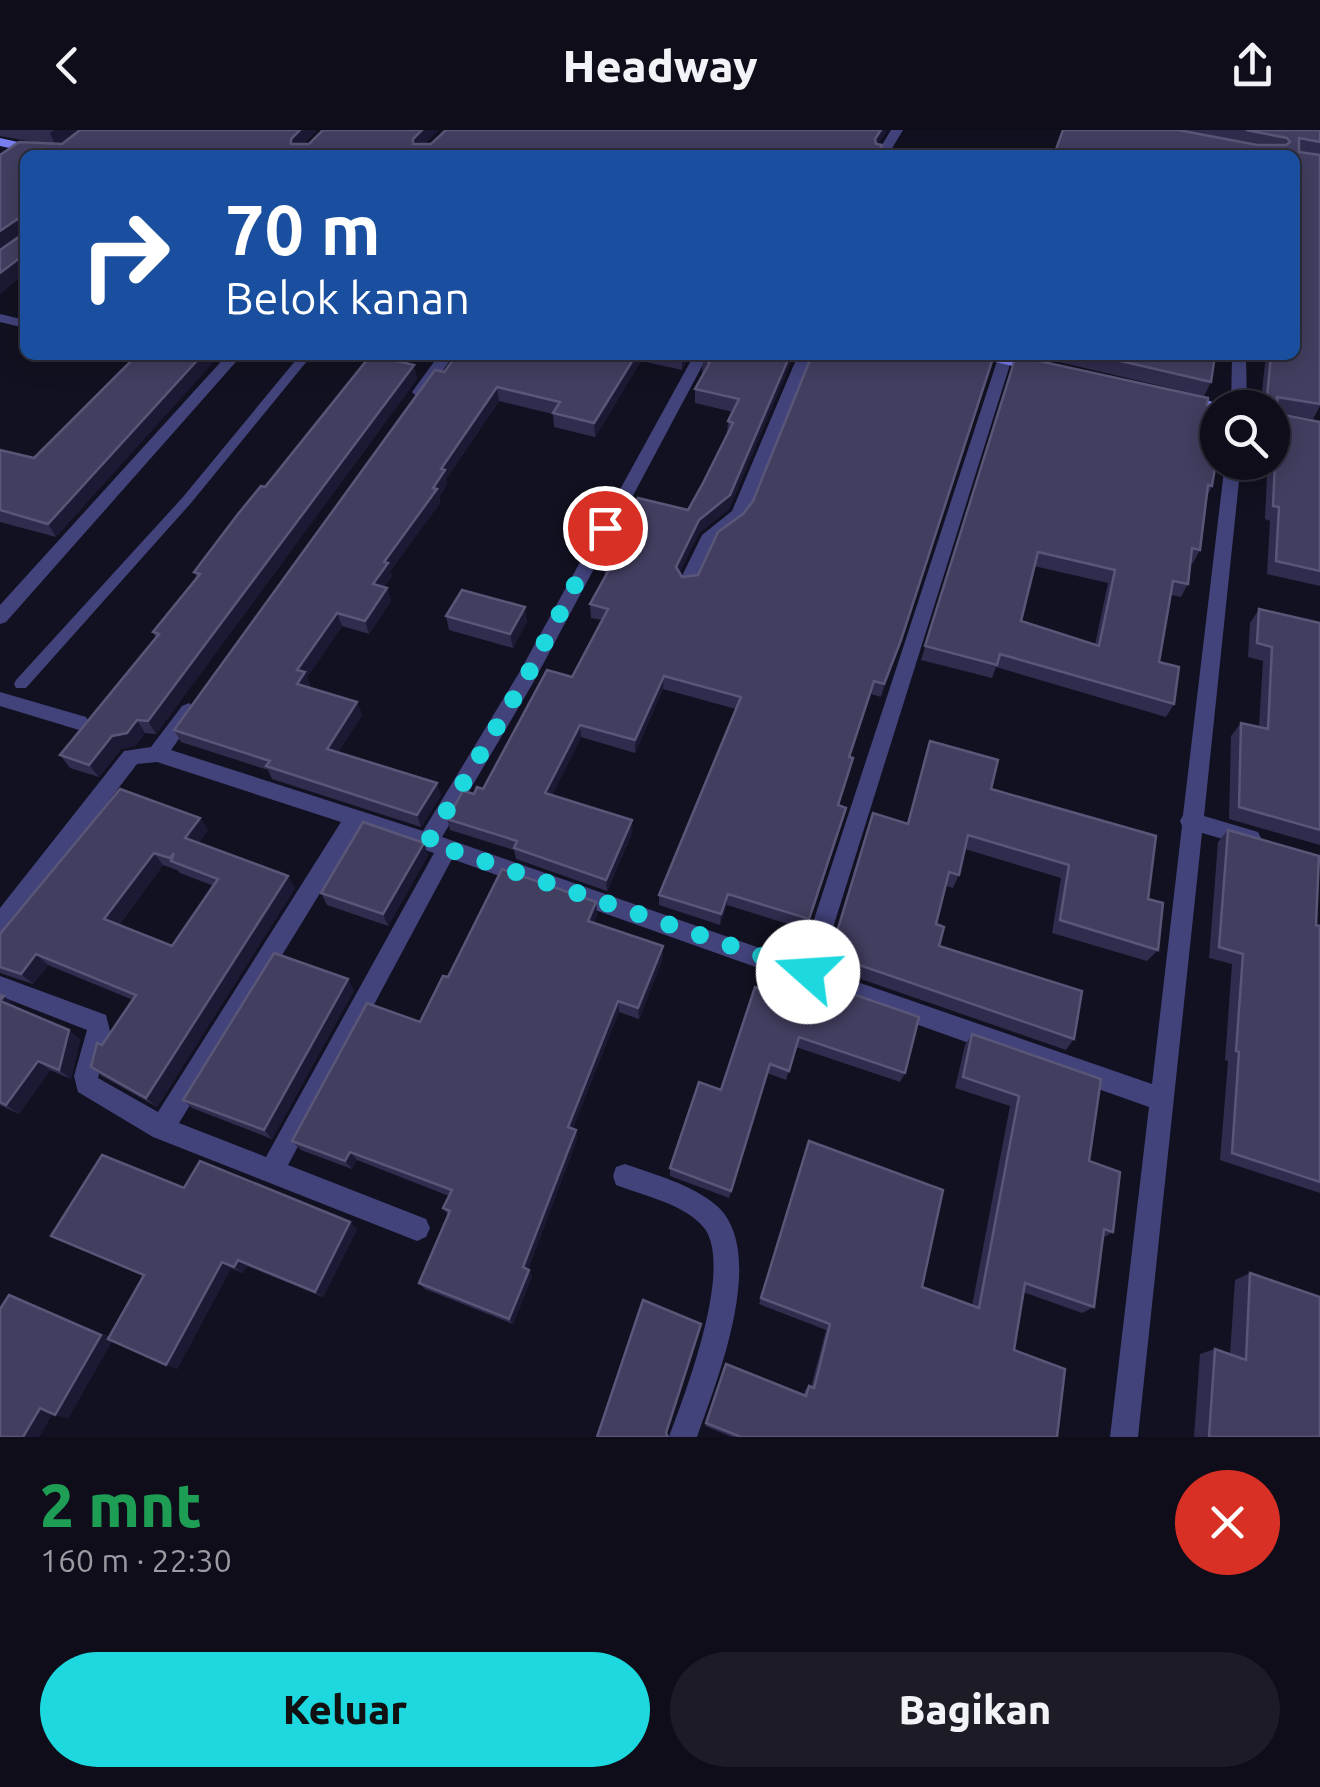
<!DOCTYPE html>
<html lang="id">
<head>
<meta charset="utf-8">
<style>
	:root { --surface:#0e0d19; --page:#1c1b26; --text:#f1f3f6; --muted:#9b9ca2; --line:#2e2d38; --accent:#1dd9df }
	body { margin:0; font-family:Ubuntu,sans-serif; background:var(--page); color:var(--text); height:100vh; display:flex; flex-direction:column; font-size:38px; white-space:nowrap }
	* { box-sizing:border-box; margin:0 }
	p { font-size:32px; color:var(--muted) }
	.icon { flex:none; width:55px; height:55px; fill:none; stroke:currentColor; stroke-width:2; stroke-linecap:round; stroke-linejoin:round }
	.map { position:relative; height:1307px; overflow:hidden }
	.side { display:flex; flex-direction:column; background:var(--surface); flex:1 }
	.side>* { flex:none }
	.top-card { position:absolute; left:20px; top:20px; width:1280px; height:210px; border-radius:15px; box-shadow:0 5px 25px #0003,0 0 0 2px var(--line); background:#1a4fa0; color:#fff; overflow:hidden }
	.tools { position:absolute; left:1200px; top:260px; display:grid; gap:20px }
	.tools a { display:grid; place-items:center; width:90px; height:90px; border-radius:50%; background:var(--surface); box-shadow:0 5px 25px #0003,0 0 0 2px var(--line); font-size:50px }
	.pin { position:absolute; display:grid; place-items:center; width:85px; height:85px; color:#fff; margin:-42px; border:5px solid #fff; border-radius:50%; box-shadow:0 2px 10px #0007 }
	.me { position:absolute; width:110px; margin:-55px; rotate:289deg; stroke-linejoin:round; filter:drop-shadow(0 0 8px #0008) }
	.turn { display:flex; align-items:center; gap:35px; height:210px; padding:0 40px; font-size:45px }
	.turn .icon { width:130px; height:130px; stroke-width:2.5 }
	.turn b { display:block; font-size:70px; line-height:85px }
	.round { display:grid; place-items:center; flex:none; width:105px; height:105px; border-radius:52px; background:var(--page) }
	.head { display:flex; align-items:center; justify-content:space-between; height:170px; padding:0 40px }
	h1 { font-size:60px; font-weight:800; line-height:75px; color:#1e9e55 }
	.button { display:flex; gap:20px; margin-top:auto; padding:20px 40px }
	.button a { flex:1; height:115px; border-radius:60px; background:var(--accent); color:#111; font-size:40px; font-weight:800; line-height:115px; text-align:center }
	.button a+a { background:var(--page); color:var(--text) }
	header { display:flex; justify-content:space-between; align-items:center; height:130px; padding:0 40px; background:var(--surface); font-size:45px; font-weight:800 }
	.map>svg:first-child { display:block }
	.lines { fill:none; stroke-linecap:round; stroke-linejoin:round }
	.lane { fill:#42437b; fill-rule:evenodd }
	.street { fill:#42437b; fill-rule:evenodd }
	.secondary { fill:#797eee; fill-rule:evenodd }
	.wall { fill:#302c4d; fill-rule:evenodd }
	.shaded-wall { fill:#1c1934 }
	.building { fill:#423e60; stroke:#595678; stroke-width:2.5; fill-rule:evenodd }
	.route { stroke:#1dd9df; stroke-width:18; stroke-dasharray:0 32.4 }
</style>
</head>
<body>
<header><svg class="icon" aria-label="back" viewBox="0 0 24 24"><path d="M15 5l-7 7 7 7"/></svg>Headway<svg class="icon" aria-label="share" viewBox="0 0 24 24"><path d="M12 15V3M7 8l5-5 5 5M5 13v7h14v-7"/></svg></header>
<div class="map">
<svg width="1320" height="1307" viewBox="0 0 1320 1307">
	<rect width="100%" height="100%" fill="#121121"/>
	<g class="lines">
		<polygon class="lane" points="300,225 312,225 191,373 26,558 16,558 14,554 16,550 183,367"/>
		<g class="street">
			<polygon points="891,0 903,0 888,25 876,25"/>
			<polygon points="0,184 25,190 25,198 0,192"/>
			<polygon points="227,225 242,225 6,492 0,494 0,475"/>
			<polygon points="439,225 454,225 425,265 415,265 412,262"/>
			<path d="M694,225H708L533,553L442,707L800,832L999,225H1013L820,839L1152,954L1182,696L1180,691L1183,685L1225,332H1241L1204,686L1258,702L1261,708L1258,714L1251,717L1202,703L1138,1307H1110L1149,977L452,729L288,1035L426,1089L430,1098L426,1107L417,1111L153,1007L78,962L74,946L87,900L0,866V846L106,885L110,901L98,948L158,982L341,692L157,632L137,634L8,802L0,805V778L124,621L151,617L182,576L189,573L199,581L171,620L423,701L519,543ZM360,698L434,723L266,1027L179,993Z"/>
			<polygon points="798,225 812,225 748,383 740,395 714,413 694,457 682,457 679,452 702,405 732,381"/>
			<polygon points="1232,225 1246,225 1247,278 1231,278"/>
			<polygon points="0,562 86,587 89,592 79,600 0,576"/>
			<path d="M625,1034C655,1045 692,1054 717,1076C769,1123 716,1253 697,1307H669C685,1264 733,1140 705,1099C686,1074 644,1066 616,1055L613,1046L616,1037Z"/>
		</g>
		<g class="secondary">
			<polygon points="0,8 62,22 64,25 42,25 0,16"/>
			<polygon points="976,225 1004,225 1043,234 1045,237 1038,242 978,228"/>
			<polygon points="1183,264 1225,275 1227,278 1218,278 1218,282 1178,272 1178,266"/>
		</g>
	</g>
	<g class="wall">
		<polygon points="0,0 77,0 60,14 62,14 80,0 317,0 303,14 309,14 323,0 438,0 424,14 887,0 878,14 25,25 25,143 0,164 20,106 0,119 5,21 34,12 0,6"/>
		<polygon points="1063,0 1320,0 1320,276 1313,289 1279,283 1320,292 1320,456 1267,444 1270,391 1265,389 1267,346 1244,341 1242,332 1272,332 1272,278 1260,278 1266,225 1295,225 1295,25"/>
		<polygon points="457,225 690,225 682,240 641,231 595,307 554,297 553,284 499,271 446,349 447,354 439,367 440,373 390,441 392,446 384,457 387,458 391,471 369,504 342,496 307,547 310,555 309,558 357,572 362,585 338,622 441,665 421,697 272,649 268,640 181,612 174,600"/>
		<polygon points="794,225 729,379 699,403 679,443 682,447 897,523 881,567 871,564 850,627 839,676 843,690 807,800 727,775 720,795 659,775 659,765 736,579 663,559 635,623 581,607 552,665 633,701 607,761 516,729 514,720 450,700 447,689 474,664 483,659 572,547 602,490 591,488 590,474 605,448 604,434 688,380 703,353 727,305 728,291 733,282 695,273 695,259 704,244 702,244 703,230"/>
		<polygon points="1029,225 1215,225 1211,252 1204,266"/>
		<path d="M1016,226L1218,278V332H1223L1221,336L1215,335L1212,356L1206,368L1200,420L1193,433H1191L1188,454L1181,467L1171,465L1159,532L1174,574L1166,587L996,537L992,548L921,530ZM1034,436L1108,453L1095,515L1021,491Z"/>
		<polygon points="414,235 417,249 156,604 145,603 135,616 121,619 99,647 70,638 60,625 156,508 153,502 197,448 194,442 265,357"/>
		<polygon points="0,320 34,328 56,407 0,392"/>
		<polygon points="1259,479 1320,493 1320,715 1229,689 1231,606 1241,593 1259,597 1263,531 1248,527 1250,493"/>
		<polygon points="446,486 527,491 513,518 449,500"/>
		<polygon points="930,611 991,659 1148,769 1158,820 1147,831 1052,803 1061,748 965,719 959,745 953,758 946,756 936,794 939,816 1074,909 1066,920 826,837 873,683 907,693"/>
		<path d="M200,688L208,700L198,713L295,758L157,977L102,946L91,937L102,915L133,870L48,835L33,854L0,843V804ZM163,735L177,740L180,743L214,756L172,816L119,795Z"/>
		<polygon points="1228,700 1316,795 1320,796 1320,1063 1220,1030 1228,931 1225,930 1232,834 1209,828 1218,712"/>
		<polygon points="428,725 388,796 327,775 321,763"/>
		<polygon points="596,772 597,785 593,793 663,828 639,889 619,882 572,999 576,1000 577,1009 528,1139 532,1146 513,1194 425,1159 419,1153 448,1085 443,1078 449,1066 357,1030 352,1039 301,1020 292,1011 420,892 448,847"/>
		<polygon points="755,857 905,943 900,952 796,917 786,950 767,943 729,1068 670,1046 670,1038 721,960"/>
		<polygon points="354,860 272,1009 192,978 183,970"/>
		<polygon points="0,865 16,877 69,900 80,910 71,949 50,940 19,984 0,975"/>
		<polygon points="972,904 1089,1031 1113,1102 1103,1108 1094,1177 1082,1183 1023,1162 1014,1220 1057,1307 732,1307 705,1296 726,1234 804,1264 805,1260 809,1256 811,1257 826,1200 759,1174 806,1021 922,1157 972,1176 1010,976 955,958 965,915"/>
		<polygon points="184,1058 357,1099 323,1167 247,1136 243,1143 231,1138 177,1239 112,1211 68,1288 52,1284 39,1307 0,1307 23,1170 109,1207 144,1145 51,1106"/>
		<polygon points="1250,1143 1320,1307 1194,1307 1200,1224 1215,1219 1230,1224 1235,1150"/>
	</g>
	<g class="shaded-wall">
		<polygon points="54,0 77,0 56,17 50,3"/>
		<polygon points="300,0 317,0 294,22 291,14 291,9"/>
		<polygon points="422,0 438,0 415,22 415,25 413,9"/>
		<polygon points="881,0 887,0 873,23 875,9"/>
		<polygon points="19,88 25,103 0,119 0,101"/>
		<polygon points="24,124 25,143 0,164 0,143"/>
		<polygon points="202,225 220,225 56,407 48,394"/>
		<polygon points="636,225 641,225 641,231 595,307 594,293"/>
		<polygon points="682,225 690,225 682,240"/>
		<polygon points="790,225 794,225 729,379 699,403 676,450 676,437 699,390"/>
		<polygon points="414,235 417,249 156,604 148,591"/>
		<polygon points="992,236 897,523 881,567 884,554"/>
		<polygon points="497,257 499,271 446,349 447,354 439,367 440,373 390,441 392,446 377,468 373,454 384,432 433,358 441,339"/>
		<polygon points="387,458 391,471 369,504 365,491"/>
		<polygon points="525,477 527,491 513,518 510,504"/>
		<polygon points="337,483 342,496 307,547 310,555 302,567 297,554 297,540"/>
		<polygon points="664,546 663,559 635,623 635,610"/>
		<polygon points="357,572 362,585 332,631 327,619"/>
		<polygon points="137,590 145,603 135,616 121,619 99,647 89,635 112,606"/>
		<polygon points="580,595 581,607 547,675 545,663"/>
		<polygon points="437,653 441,665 421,697 417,685"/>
		<polygon points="200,688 208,700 193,721 185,708"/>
		<polygon points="632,690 633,701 607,761 606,750"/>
		<polygon points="424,713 428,725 388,796 383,784"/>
		<polygon points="154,723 163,735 115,800 104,789"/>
		<polygon points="288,746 295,758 157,977 146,968"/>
		<polygon points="728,764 727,775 720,795 721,784"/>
		<polygon points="596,772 597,785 589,803 588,791"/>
		<polygon points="663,816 663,828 639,889 638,878"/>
		<polygon points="36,824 48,835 33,854 21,844"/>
		<polygon points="348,849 354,860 272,1009 264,1000"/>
		<polygon points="4,866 16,876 13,881 0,871"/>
		<polygon points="618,871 619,882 570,1006 568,997"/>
		<polygon points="69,900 80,910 71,949 59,940"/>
		<polygon points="38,931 50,940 19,984 6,975"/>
		<polygon points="576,1000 577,1009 526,1144 523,1137"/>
		<polygon points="350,1022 357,1030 352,1039 345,1031"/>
		<polygon points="350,1092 357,1099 323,1167 315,1162"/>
		<polygon points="238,1130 247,1136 243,1143 234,1137"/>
		<polygon points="222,1132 231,1138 177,1239 166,1235"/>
		<polygon points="529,1140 532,1146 513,1194 509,1189"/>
		<polygon points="9,1165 113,1209 68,1288 55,1285"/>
		<polygon points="40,1278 54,1281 39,1307 23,1307"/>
	</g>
	<g class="building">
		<polygon points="80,0 300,0 291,9 291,14 309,14 323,0 422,0 413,9 413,14 431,14 446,0 881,0 875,9 876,14 882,15 877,25 25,25 25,124 0,143 0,120 20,106 19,88 0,101 0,25 19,12 62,14"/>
		<polygon points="1063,0 1178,0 1257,15 1286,15 1290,12 1287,8 1246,0 1320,0 1320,12 1299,8 1299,22 1320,25 1320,274 1277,267 1279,284 1320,292 1320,441 1276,431 1279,377 1273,376 1275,332 1272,332 1272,278 1266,278 1271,225 1295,225 1295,25 1054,25"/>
		<polygon points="137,225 144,226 146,225 202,225 48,394 0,380 0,320 34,328"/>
		<polygon points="371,225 414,235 148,591 137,590 127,603 112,606 89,635 60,625 159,504 153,502 200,444 194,442 238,384 261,356 265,357"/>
		<polygon points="457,225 636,225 594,293 553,283 560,272 497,257 441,339 445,340 433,358 437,359 384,432 388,433 373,454 387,458 365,491 337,483 297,540 305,542 297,554 357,572 327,619 437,653 417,685 266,636 270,631 174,600 435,240 444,242"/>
		<polygon points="705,225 790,225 730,365 699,390 676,437 682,447 698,445 718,402 743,384 753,371 812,225 994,225 901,510 884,554 874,551 849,627 853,628 838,675 846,678 809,789 728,764 721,784 659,765 741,567 664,546 635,610 580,595 545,663 632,690 606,750 514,718 517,711 447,689 463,661 474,664 477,657 483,659 547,540 572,547 608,479 590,474 611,436 604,434 638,368 688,380 703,353 733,293 728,291 739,269 695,259 710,232 703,230"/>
		<polygon points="1095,225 1215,225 1211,252"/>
		<path d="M1016,226L1208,268L1207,275L1218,278V320L1212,356L1208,355L1200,420L1192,418L1188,454L1173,451L1159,532L1179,537L1174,574L1000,524L997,535L925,516ZM1038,422L1115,440L1099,516L1021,491Z"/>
		<polygon points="462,460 525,477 510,504 446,486"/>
		<polygon points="1259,479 1320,493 1320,700 1239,677 1241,593 1268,599 1272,517 1257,513"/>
		<polygon points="930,611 998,630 991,659 1156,706 1148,769 1163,773 1158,820 1060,790 1069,735 968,705 959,745 949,742 936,794 944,797 939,816 1082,861 1074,909 830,825 873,683 908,694"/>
		<path d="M120,659L200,688L185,708L288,746L146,968L91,937L97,913L102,915L136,865L36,824L21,844L0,837V804ZM154,723L170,728L174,723L171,731L218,749L172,816L104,789Z"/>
		<polygon points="363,692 424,713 383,784 321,763"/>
		<polygon points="1228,700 1319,726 1316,795 1320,796 1320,1052 1232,1023 1239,922 1236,921 1243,824 1219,817"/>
		<polygon points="502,739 596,772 588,791 663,816 638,878 618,871 568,997 576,1000 523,1137 529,1140 509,1189 419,1153 450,1081 443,1078 452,1060 350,1022 345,1031 292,1011 367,873 420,892 443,846 448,847"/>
		<polygon points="274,823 348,849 264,1000 183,970"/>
		<polygon points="821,853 919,887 905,943 799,907 789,941 770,934 731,1061 670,1038 699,952 721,960 755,857 814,876"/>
		<polygon points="0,865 4,866 0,871 69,900 59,940 38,931 6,975 0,972"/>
		<polygon points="972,904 1101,949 1089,1031 1120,1042 1113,1102 1104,1099 1094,1177 1025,1153 1014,1220 1065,1239 1057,1307 741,1307 706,1293 726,1234 806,1266 809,1256 814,1258 830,1194 761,1168 809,1011 943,1060 922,1157 979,1178 1019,966 963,947"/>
		<polygon points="102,1025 184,1058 200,1031 350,1092 315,1162 238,1130 234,1137 222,1132 166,1235 108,1209 144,1145 51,1106"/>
		<polygon points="1250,1143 1320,1167 1320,1307 1209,1307 1215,1219 1246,1230"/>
		<polygon points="9,1165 101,1205 55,1285 40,1278 23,1307 0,1307 0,1179"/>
		<polygon points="643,1170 701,1194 666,1303 668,1307 597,1307"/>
	</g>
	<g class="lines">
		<polyline class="route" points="605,398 526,548 428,712 808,842"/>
	</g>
</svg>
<div class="tools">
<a><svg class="icon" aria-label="search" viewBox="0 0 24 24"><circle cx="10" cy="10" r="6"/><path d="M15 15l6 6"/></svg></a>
</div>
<div class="pin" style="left:605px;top:398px;background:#d93025"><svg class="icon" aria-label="arrive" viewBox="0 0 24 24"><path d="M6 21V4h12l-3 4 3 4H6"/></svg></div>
<svg class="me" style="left:808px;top:842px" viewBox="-20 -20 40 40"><circle r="19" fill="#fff"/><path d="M0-13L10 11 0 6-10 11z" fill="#1dd9df"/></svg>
<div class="top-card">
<div class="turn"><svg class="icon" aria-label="right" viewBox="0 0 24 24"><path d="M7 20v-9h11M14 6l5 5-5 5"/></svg><div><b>70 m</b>Belok kanan</div></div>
</div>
</div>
<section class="side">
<div class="head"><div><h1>2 mnt</h1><p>160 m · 22:30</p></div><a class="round" style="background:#d93025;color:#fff"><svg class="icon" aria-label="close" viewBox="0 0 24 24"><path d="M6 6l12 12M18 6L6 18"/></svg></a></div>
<div class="button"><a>Keluar</a><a>Bagikan</a></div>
</section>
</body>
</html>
